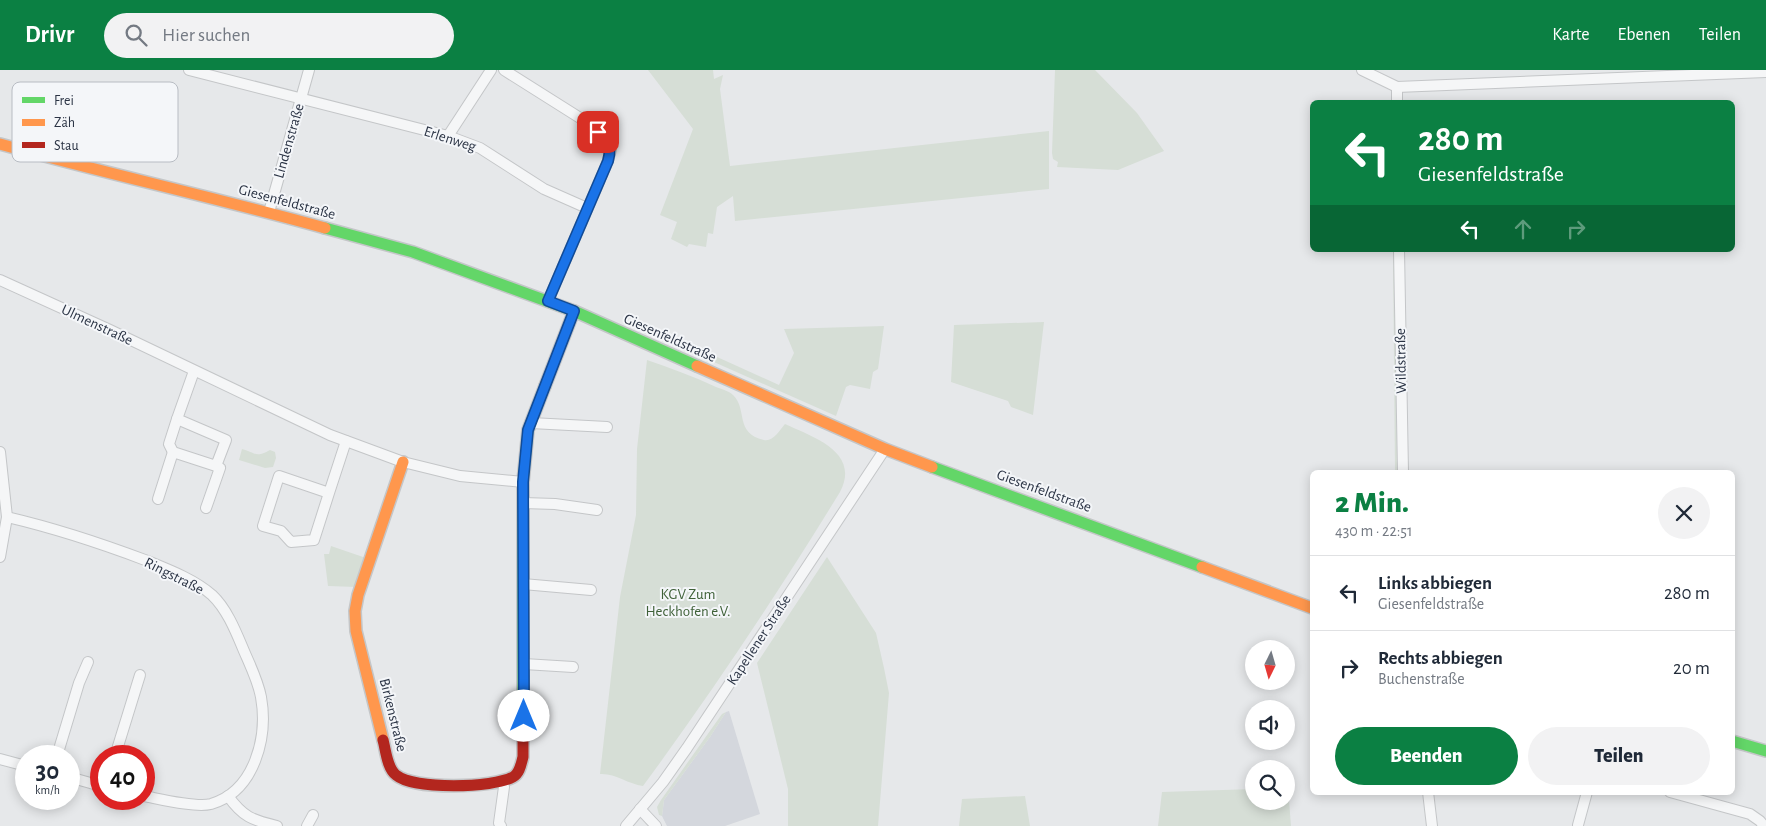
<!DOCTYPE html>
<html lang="de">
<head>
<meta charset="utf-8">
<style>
	:root { --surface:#fff; --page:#f2f2f3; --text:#1f2937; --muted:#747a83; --line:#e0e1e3; --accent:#0b8043 }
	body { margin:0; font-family:"Alegreya Sans",sans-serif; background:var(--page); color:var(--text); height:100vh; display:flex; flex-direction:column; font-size:19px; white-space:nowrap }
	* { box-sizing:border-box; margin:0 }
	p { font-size:16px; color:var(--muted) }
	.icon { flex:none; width:28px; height:28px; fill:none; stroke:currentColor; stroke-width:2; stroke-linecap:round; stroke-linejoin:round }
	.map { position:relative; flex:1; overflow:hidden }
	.panel { position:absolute; left:1310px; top:400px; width:425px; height:325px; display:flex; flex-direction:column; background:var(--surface); border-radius:8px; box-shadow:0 2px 12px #0003 }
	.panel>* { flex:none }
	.top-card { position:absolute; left:1310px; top:30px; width:425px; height:152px; border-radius:8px; box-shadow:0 2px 12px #0003; background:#0b8043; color:#fff; overflow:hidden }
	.needle { width:32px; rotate:185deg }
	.controls { position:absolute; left:1245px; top:570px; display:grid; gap:10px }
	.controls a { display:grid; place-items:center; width:50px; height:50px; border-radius:50%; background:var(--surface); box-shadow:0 2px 12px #0003; font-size:25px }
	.speed { position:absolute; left:15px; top:675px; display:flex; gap:10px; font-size:25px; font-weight:700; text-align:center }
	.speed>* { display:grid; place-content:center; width:65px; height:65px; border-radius:50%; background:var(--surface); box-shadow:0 2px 12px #0003; line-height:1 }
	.speed small { font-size:12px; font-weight:400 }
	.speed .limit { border:8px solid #d22; background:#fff; color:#111 }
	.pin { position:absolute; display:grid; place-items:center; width:42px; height:42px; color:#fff; margin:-21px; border-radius:10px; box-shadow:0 2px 8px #0006 }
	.me { position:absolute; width:55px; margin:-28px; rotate:0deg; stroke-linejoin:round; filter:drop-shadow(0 0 4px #0008) }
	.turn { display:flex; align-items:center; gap:18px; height:105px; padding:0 25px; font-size:22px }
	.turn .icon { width:65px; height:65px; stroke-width:2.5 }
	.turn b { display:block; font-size:35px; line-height:42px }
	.lanes { display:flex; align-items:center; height:48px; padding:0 25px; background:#0003; justify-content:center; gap:25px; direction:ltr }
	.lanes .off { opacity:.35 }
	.round { display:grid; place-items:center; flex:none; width:52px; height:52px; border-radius:26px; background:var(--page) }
	.headline { display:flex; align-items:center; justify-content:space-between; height:85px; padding:0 25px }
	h1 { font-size:30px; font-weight:800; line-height:38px; color:var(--accent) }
	.action { display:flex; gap:10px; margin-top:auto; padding:10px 25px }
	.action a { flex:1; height:58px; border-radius:30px; background:var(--accent); color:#fff; font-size:20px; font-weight:800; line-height:58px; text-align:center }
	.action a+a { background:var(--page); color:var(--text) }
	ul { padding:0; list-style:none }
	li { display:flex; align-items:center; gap:15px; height:75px; padding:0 25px; border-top:1px solid var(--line) }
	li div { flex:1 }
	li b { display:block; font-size:19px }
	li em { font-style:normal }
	header { display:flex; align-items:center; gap:30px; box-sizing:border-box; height:70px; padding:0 25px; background:var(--accent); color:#fff }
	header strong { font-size:24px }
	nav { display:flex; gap:28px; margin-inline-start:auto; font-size:18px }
	.search { width:350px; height:45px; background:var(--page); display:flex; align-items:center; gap:12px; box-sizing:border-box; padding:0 18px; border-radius:28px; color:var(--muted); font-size:19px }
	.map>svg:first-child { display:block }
	.built { fill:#d4d7dd }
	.green { fill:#d6ded6 }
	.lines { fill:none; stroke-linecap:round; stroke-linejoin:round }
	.street-casing { stroke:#c4c6c8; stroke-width:12 }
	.fast-casing { stroke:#c4c6c8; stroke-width:14 }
	.slow-casing { stroke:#c4c6c8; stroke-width:14 }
	.jam-casing { stroke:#c4c6c8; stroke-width:14 }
	.street { stroke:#f5f6f7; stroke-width:10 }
	.fast { stroke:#63d668; stroke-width:11 }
	.slow { stroke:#ff974d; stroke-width:11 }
	.jam { stroke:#b3261e; stroke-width:11 }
	.route-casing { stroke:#114b97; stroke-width:12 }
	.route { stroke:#1a73e8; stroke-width:9 }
	.labels { text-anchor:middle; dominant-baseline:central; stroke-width:4; stroke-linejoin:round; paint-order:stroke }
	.street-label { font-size:15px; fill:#2b3445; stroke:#f4f6f9 }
	.park-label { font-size:15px; fill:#3f6138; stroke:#f4f6f9 }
	.key { fill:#f4f6f9; stroke:#b8bcc3; stroke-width:1 }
	.key-label { font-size:14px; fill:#2b3445 }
</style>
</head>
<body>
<header>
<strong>Drivr</strong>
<div class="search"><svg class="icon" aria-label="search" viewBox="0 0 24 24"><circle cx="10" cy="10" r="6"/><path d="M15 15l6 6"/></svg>Hier suchen</div>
<nav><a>Karte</a><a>Ebenen</a><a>Teilen</a></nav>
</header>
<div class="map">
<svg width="1766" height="756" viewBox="0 0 1766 756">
	<rect width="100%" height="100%" fill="#e6e8ea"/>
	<polygon class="built" points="729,641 760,744 725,756 667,756 662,746 664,730 710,667 726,642"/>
	<g class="green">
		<polygon points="648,0 713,0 714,9 723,5 720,19 730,96 1049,61 1049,119 735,151 733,126 717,137 713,164 708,163 706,177 689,174 687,177 671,169 677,152 660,145 693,59"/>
		<polygon points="1055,0 1095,0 1137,43 1164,81 1118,100 1057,97 1058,92 1053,89 1052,83"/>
		<polygon points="1393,180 1395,180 1397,402 1395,402"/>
		<polygon points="1044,252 1033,345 1011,337 1008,331 951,312 954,255"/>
		<polygon points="884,256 878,299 873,302 870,319 850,315 846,317 836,346 671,273 673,267 779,315 794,283 784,259"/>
		<path d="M647,290C670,298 693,306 716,317C721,319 729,321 733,325C748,339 734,363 764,370C773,372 780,360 785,354C813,367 861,382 840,422C778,523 713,621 643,716C628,714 615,703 600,704L620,527L636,445L637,379Z"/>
		<path d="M242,379C256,383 256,388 270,380L275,382L276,388L273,397L265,398L239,390Z"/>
		<polygon points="331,476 366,488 356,517 328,516 324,484 329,484"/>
		<polygon points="827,487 876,563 884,598 889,623 878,756 788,756 788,719 757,593"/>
		<polygon points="726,642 710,667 664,730 662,746 659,745 657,737 661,730 722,644"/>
		<polygon points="1288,717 1291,756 1158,756 1162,722 1254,719 1254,731 1286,731 1286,718"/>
		<polygon points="1025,726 1030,756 959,756 962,729"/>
	</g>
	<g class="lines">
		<defs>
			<g id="street">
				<polyline points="189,0 448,66 480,78 544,119 587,138"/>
				<polyline points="504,0 588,53 608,72 611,80 608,91 548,231"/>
				<polyline points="1362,0 1397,17 1766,2"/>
				<polyline points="1397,17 1397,32"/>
				<polyline points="448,66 491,0"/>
				<polyline points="269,142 309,0"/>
				<polyline points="1399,180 1403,402"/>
				<polyline points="0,210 110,260 330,365 403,392 460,406 523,412"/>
				<polyline points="531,353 607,357"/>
				<polyline points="0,382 7,447 0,487"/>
				<polyline points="173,382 169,374 177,349"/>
				<polyline points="329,423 314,470 291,472 281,461 263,456 279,406 329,423 346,371"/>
				<polyline points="158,429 173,382 216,396 226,370 177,349 194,301"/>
				<polyline points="523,433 555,434 597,440"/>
				<polyline points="206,438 220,398 216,396"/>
				<path d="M7,447C54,458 100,473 145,490C167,499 194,509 212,525C227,539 236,562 244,581C250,595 258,611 261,627C268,667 255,721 211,734C196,738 160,729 144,726"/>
				<polyline points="523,514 591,520"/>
				<polyline points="524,594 573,597"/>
				<polyline points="57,686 79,613 88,592"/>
				<polyline points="115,686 140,605"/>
				<polyline points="0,689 26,696"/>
				<polyline points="69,707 101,716"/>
				<polyline points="1428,722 1432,756"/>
				<polyline points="1670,722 1750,744 1760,751 1764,756"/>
				<path d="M228,726C243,747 252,750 277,756"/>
				<polyline points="640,739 656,756"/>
				<polyline points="1578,755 1587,722"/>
				<polyline points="307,756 313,745"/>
				<polyline points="501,756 499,753 504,717 502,711"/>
				<polyline points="626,756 663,712 687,678 885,379"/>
			</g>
			<g id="fast">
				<polyline points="325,158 413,182 574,241 697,296"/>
				<polyline points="932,397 1202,497"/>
				<polyline points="523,631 523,412 528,360 545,316"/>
				<polyline points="1732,671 1766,681"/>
			</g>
			<g id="slow">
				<path d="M0,74C108,104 217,128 325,158"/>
				<polyline points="697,296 885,379 932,397"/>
				<polyline points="545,316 574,241"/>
				<polyline points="1202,497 1312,538"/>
				<polyline points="383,670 356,561 355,541 358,525 403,392"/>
			</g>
			<path id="jam" d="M383,670C386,681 387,698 396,705C414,720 493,718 513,707C520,703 521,694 523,687V631"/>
		</defs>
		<use href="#street" class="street-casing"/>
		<use href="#fast" class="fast-casing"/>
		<use href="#slow" class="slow-casing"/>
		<use href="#jam" class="jam-casing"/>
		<use href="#street" class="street"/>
		<use href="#fast" class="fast"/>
		<use href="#slow" class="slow"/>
		<use href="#jam" class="jam"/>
	</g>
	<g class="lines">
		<defs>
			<path id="route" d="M524,646L523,412L528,360L574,241L548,231L608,91C612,75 609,73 598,62"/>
		</defs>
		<use href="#route" class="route-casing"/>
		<use href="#route" class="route"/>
	</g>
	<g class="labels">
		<g class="street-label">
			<text transform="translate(450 69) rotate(18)">Erlenweg</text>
			<text transform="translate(289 71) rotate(-74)">Lindenstraße</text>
			<text transform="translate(287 132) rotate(15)">Giesenfeldstraße</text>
			<text transform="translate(97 255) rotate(25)">Ulmenstraße</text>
			<text transform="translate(670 268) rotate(24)">Giesenfeldstraße</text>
			<text transform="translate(1401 291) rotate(-91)">Wildstraße</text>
			<text transform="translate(1044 421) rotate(20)">Giesenfeldstraße</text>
			<text transform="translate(174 506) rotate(27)">Ringstraße</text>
			<text transform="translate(759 570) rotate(-57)">Kapellener Straße</text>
			<text transform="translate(393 645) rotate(76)">Birkenstraße</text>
		</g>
		<g class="park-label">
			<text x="688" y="524">KGV Zum<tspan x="688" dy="17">Heckhofen e.V.</tspan></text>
		</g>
	</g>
	<rect x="12" y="12" width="166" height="80" rx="8" class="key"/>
	<rect x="22" y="27" width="23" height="6" fill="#63d668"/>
	<rect x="22" y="49" width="23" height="7" fill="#ff974d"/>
	<rect x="22" y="72" width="23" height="6" fill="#b3261e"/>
	<g class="key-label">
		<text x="54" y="35">Frei</text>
		<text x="54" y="57">Zäh</text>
		<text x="54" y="80">Stau</text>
	</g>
</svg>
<div class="controls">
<a><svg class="needle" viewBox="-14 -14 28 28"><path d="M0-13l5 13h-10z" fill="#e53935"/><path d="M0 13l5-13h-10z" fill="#747a83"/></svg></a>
<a><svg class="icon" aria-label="sound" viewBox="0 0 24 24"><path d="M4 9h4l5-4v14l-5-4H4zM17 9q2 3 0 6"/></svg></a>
<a><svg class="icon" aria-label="search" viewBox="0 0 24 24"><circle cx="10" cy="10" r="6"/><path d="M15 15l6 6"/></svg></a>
</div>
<div class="speed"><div>30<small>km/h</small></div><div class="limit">40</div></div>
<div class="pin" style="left:598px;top:62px;background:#d93025"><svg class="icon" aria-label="arrive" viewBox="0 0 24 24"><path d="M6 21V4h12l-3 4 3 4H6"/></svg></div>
<svg class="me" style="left:524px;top:646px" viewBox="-20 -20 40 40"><circle r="19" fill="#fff"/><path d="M0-13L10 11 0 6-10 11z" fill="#1a73e8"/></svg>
<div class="top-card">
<div class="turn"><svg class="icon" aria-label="left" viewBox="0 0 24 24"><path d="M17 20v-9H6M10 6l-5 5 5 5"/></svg><div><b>280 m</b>Giesenfeldstraße</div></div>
<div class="lanes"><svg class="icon" aria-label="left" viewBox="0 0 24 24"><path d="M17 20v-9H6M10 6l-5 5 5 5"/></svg><svg class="icon off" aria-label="ahead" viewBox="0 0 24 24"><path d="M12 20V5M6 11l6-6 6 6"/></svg><svg class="icon off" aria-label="right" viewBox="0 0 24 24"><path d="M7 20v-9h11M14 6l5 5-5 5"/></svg></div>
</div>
<section class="panel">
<div class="headline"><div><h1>2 Min.</h1><p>430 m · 22:51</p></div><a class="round"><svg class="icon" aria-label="close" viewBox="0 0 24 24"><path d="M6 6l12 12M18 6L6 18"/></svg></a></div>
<ul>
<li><svg class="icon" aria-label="left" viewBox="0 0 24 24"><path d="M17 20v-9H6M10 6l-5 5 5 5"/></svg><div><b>Links abbiegen</b><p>Giesenfeldstraße</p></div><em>280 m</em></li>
<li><svg class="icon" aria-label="right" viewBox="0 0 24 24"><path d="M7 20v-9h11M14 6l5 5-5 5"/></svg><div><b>Rechts abbiegen</b><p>Buchenstraße</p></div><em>20 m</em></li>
</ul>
<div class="action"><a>Beenden</a><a>Teilen</a></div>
</section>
</div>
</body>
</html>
